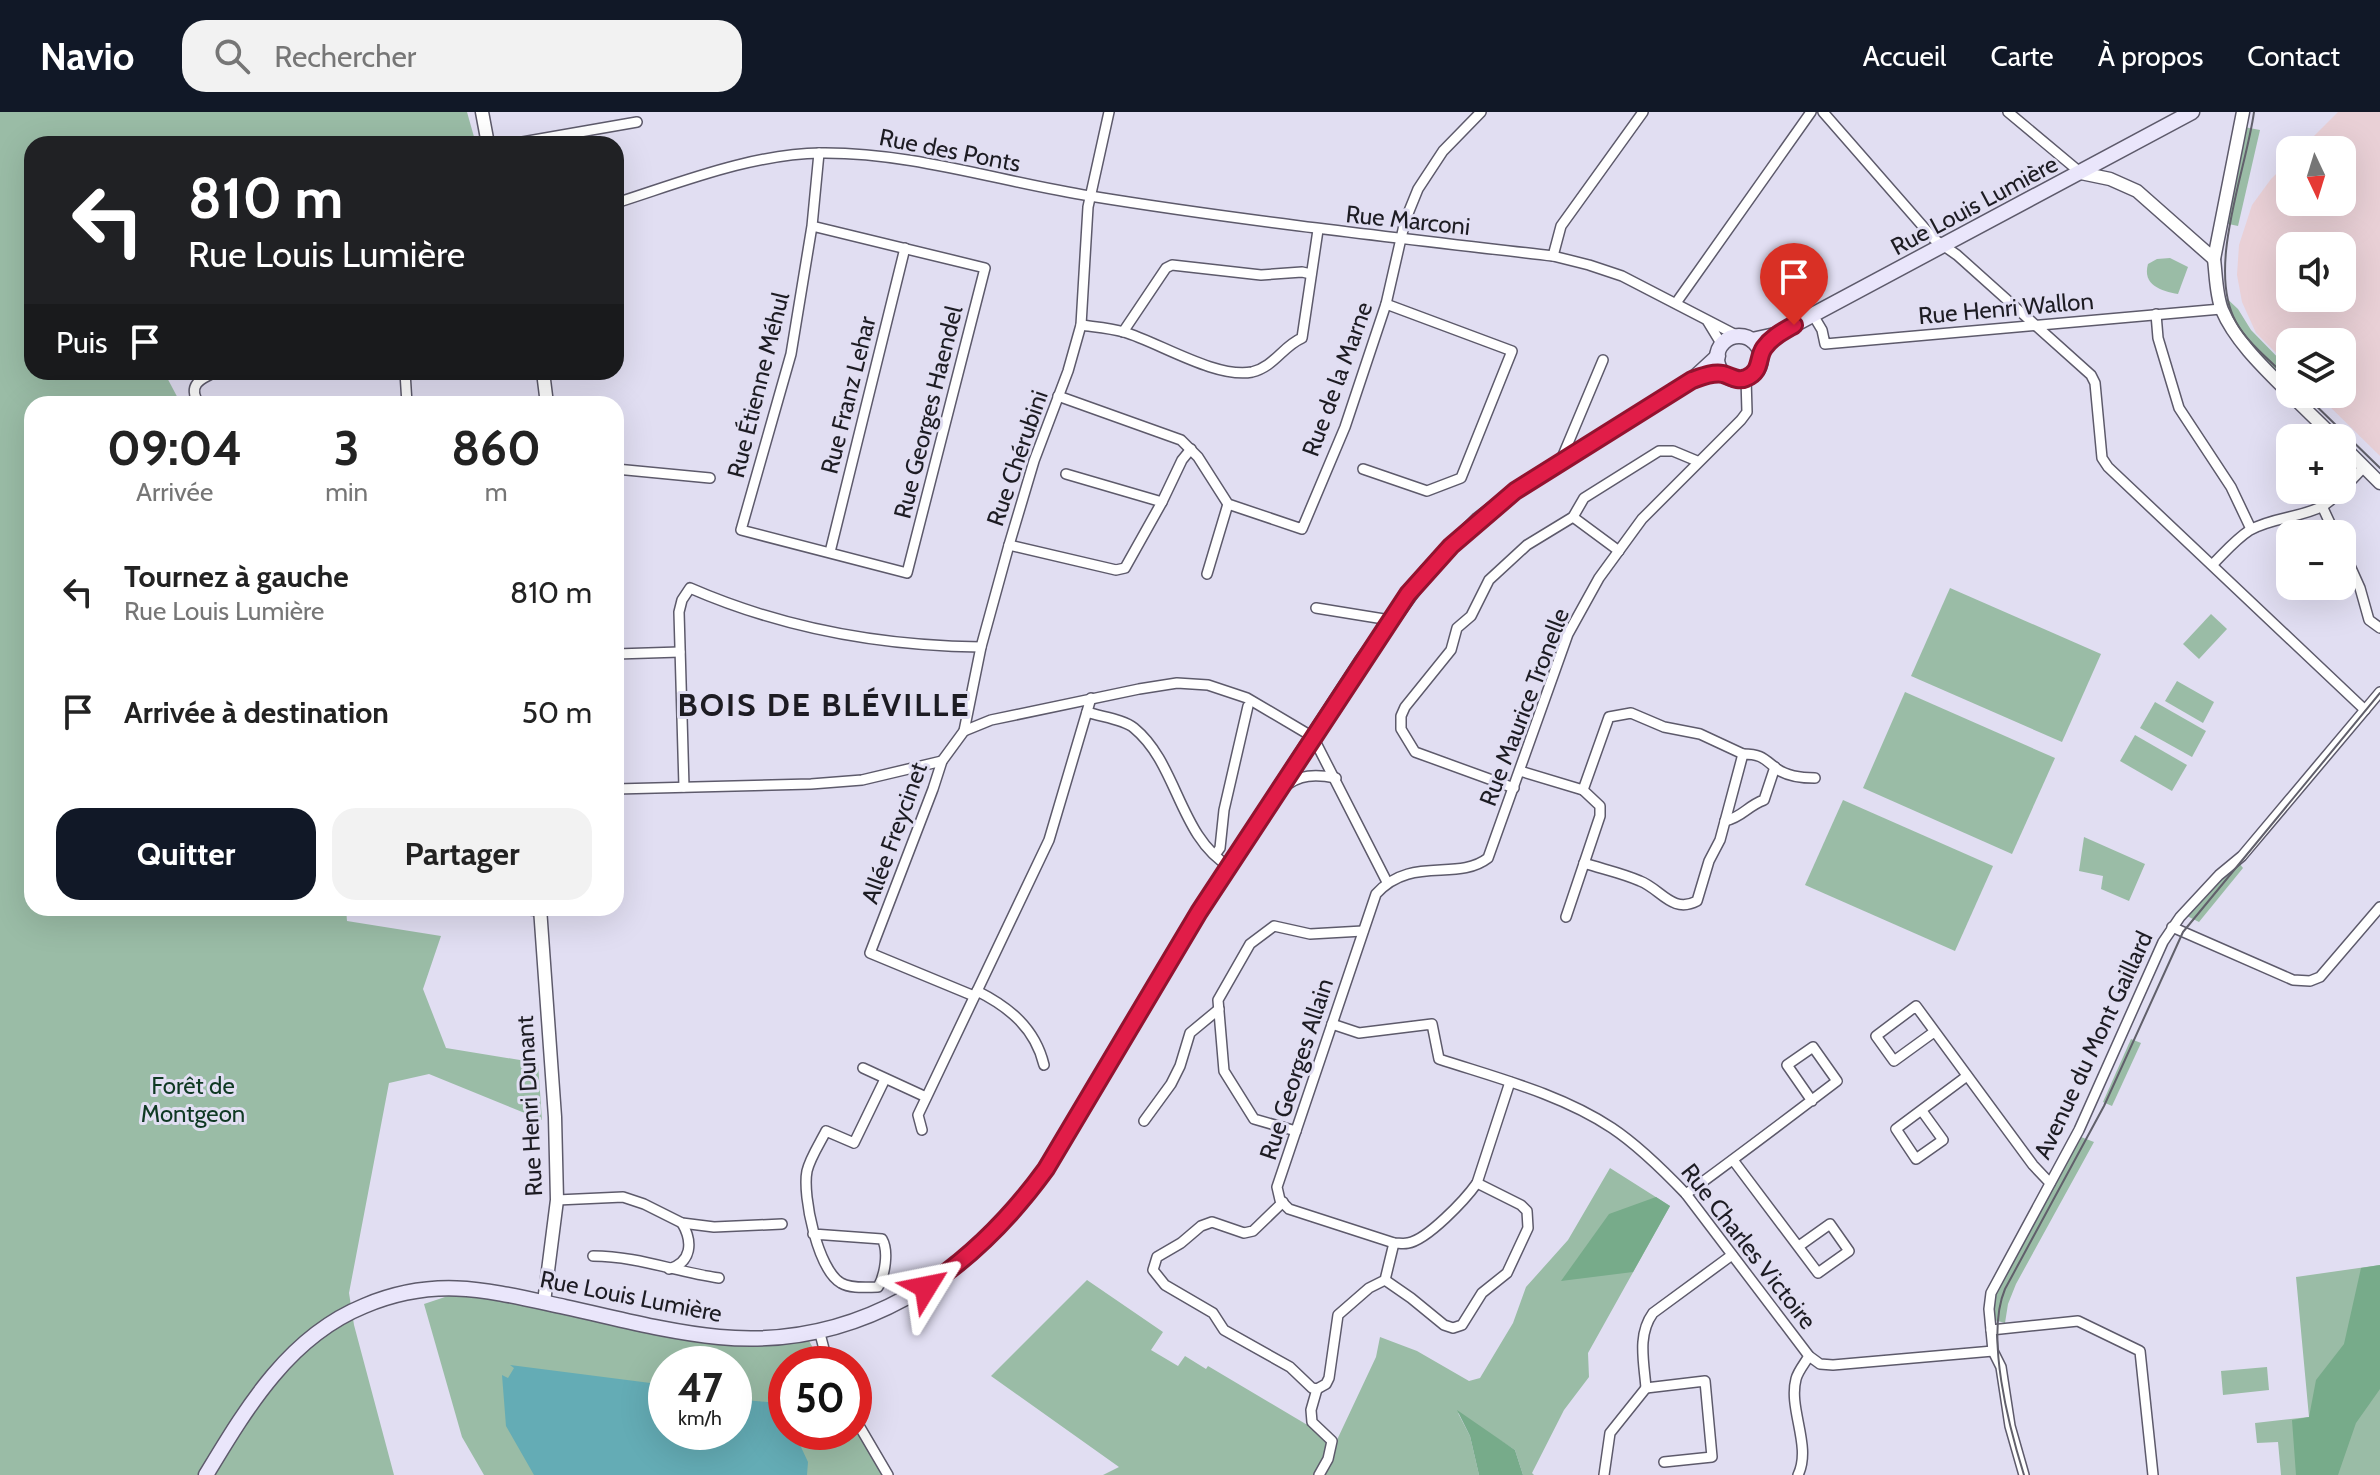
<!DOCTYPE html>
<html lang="fr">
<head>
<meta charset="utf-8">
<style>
	:root { --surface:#fff; --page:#f2f2f2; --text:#222; --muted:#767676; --accent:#111827 }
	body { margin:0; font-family:Cabin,sans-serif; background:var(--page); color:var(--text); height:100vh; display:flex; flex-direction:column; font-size:30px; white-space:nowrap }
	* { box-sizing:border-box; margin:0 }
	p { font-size:26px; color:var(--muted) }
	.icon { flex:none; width:44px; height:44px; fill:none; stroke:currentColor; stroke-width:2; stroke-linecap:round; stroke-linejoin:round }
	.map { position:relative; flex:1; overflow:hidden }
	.sheet { position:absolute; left:24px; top:284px; width:600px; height:520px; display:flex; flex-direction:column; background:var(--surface); border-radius:24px; box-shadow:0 8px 32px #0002 }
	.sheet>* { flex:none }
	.guide { position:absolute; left:24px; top:24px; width:600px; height:244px; border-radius:24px; box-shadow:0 8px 32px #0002; background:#202124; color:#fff; overflow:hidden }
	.needle { width:52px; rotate:176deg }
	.tools { position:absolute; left:2276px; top:24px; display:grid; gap:16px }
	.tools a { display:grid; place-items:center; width:80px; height:80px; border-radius:16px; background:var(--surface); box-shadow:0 8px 32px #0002; font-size:40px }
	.speed { position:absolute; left:648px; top:1234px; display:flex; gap:16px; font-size:40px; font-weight:700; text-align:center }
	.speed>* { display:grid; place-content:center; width:104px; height:104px; border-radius:50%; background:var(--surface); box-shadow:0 8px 32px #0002; line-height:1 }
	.speed small { font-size:20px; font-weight:400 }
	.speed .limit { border:12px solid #d22; background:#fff; color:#111 }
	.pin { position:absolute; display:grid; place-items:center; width:68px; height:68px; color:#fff; margin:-82px -34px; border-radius:50% 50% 50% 0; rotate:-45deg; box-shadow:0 0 8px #0007 }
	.pin .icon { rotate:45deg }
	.me { position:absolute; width:88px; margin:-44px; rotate:55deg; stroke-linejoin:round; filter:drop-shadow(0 0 6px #0008) }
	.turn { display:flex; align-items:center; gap:28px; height:168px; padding:0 32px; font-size:36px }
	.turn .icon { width:104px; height:104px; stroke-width:2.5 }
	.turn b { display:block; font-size:56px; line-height:68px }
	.then { display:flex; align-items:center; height:76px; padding:0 32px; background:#0003; gap:16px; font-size:30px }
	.eta { display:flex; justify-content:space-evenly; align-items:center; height:136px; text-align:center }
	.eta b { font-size:48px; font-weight:700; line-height:56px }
	.primary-button { display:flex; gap:16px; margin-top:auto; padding:16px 32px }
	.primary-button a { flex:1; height:92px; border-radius:24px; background:var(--accent); color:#fff; font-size:32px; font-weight:700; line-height:92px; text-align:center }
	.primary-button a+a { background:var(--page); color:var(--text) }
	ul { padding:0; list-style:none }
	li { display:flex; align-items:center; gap:24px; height:120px; padding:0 32px }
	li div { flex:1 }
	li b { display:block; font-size:30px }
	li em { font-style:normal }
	header { display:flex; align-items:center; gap:48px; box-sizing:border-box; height:112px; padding:0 40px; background:var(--accent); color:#fff }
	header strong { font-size:38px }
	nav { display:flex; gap:44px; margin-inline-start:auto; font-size:28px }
	.search { width:560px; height:72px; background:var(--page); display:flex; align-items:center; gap:20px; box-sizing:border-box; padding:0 28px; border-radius:24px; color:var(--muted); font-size:30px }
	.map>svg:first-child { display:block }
	.commercial { fill:#e9d0d6; fill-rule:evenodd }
	.green { fill:#9abca6; fill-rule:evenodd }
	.forest { fill:#77ab8a }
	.water { fill:#64acb5 }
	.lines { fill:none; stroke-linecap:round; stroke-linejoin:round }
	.minor-casing { stroke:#5d5a6b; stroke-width:12 }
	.tertiary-casing { stroke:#5d5a6b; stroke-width:15 }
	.secondary-casing { stroke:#5d5a6b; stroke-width:17 }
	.minor { stroke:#fff; stroke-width:9 }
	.tertiary { stroke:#fff; stroke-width:12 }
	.secondary { stroke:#eae6fb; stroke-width:14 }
	.tram { stroke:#61606b; stroke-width:2 }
	.route-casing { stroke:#92132f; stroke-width:20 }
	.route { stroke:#e11d48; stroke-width:14 }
	.labels { text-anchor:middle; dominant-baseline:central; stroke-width:6; stroke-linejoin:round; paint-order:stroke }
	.street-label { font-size:24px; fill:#1d1c23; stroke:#e1def2 }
	.park-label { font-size:24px; fill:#0f3923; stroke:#e1def2 }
	.district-label { font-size:32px; font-weight:bold; letter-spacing:2px; fill:#1d1c23; stroke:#e1def2 }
</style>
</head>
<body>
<header>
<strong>Navio</strong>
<div class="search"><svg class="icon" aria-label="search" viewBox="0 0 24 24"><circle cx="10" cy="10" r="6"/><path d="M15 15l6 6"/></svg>Rechercher</div>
<nav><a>Accueil</a><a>Carte</a><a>À propos</a><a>Contact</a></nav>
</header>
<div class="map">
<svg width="2380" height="1363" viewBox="0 0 2380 1363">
	<rect width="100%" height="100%" fill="#e1def2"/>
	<path class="commercial" d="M2338,0H2380V344L2317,282H2342V230H2290V255L2256,221L2242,190L2237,163L2239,133L2252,93L2271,67L2290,48V90H2342V38H2300ZM2342,134V186H2290V134Z"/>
	<g class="green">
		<polygon points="0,0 467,0 476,32 32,32 32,260 164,260 181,292 32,292 32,796 346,796 347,809 441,824 423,877 446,936 538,951 542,1008 429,962 389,971 349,1181 354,1213 394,1363 0,1363"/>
		<polygon points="2244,15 2260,18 2238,114 2224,111"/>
		<path d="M2170,146L2188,155L2178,182C2161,179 2142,173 2148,152L2157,147Z"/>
		<polygon points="2222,182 2238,197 2251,218 2290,258 2280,268 2233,211"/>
		<polygon points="1950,476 2101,542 2062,630 1911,564"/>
		<polygon points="2211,502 2227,517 2199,547 2183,532"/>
		<polygon points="2177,569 2214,590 2203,611 2165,589"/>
		<polygon points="1905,580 2055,646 2012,742 1863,676"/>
		<polygon points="2155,590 2206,619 2192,645 2140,616"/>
		<polygon points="2135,623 2187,653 2172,679 2120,649"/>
		<polygon points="1843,688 1993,754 1955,839 1805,773"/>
		<polygon points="2084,725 2145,752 2129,789 2101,777 2103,764 2079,759"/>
		<polygon points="2239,751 2243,756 2199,810 2187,804 2224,763"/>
		<polygon points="2131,927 2141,931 2112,994 2103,990"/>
		<polygon points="2081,1025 2094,1030 2016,1172 2008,1192 2005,1211 1994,1208 1995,1186 2000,1174"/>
		<polygon points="1610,1056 1670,1094 1588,1241 1589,1265 1564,1298 1532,1361 1534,1363 1523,1363 1515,1338 1458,1301 1470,1324 1479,1363 1103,1363 1119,1355 991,1264 1087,1168 1163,1220 1151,1238 1178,1254 1185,1244 1206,1257 1208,1254 1336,1330 1376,1245 1380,1225 1417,1239 1469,1269 1480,1266 1513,1211 1526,1175 1568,1128"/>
		<polygon points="2380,1153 2380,1363 2281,1363 2278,1330 2257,1331 2255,1311 2309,1305 2296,1165"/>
		<path d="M460,1180L667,1225L732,1234L808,1227L822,1252H786V1320H854V1312L877,1354L887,1363H484L462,1325L424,1192ZM666,1252H734V1320H666Z"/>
		<polygon points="2267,1255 2269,1278 2223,1283 2221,1259"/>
	</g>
	<g class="forest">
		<polygon points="1656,1085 1670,1094 1633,1160 1561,1169 1609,1102"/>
		<polygon points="2380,1153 2380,1277 2356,1311 2338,1363 2296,1363 2292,1308 2309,1305 2316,1268 2344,1232 2361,1156"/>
		<polygon points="1457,1298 1515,1338 1523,1363 1479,1363 1470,1324"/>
	</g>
	<polygon class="water" points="510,1253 666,1273 666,1320 734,1320 734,1287 779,1291 786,1302 786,1320 794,1320 808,1350 807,1363 534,1363 506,1314 502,1263 508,1266 514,1256"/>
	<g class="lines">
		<defs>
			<g id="minor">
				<polyline points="1823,0 1934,127 1957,143 2091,263 2095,271 2102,346 2108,355 2365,598"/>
				<polyline points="2008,0 2081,61"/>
				<polyline points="511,32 637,10"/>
				<path d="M616,91C682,70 751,42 821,41C912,40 1001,70 1090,84C1244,109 1398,126 1553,144L1589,153L1622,164L1738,224"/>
				<polyline points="812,114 985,156 907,461 741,418 791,242 812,114 819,41"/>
				<polyline points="1553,144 1561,114 1643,0"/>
				<polyline points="1676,191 1811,0"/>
				<polyline points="2156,202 2158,226 2179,296 2231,375 2251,417"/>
				<polyline points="1813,203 1822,218 1825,232 2221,197"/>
				<polyline points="1708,210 1722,233"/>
				<path d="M1081,213C1095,215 1110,216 1124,220C1158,230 1216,267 1252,260C1274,255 1283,234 1302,226L1318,118"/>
				<polyline points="1123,220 1166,156 1172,153 1261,163 1302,160 1311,162"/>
				<polyline points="405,260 407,292"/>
				<polyline points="1058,284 1181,328 1198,345 1228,392 1302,417 1345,315 1386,192 1405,109 1418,77 1443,39 1481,0"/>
				<path d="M199,292C187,273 200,267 216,260"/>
				<polyline points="1561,348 1603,248"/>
				<polyline points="616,357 710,366"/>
				<polyline points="1363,357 1427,379 1461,366 1512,239 1386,192"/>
				<polyline points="1066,362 1162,390"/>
				<polyline points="2322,394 2335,422"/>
				<polyline points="1573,405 1619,439"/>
				<polyline points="1009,433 1116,458 1125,456 1162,390 1182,348 1191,337"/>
				<polyline points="2342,436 2360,476 2369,508 2380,516"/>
				<polyline points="830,440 905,136"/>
				<path d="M2213,452C2225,440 2236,427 2250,418C2273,405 2300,406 2323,394C2339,384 2351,368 2364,355"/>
				<polyline points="1207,462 1228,392"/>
				<polyline points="1316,496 1390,508"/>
				<polyline points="616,542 680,540"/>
				<path d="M1087,600C1101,605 1123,607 1134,616C1178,652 1179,725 1230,755"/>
				<polyline points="964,619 991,608 1139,577 1177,571 1208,573 1247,586 1313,625 1387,770"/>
				<polyline points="1520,659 1583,678 1600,694 1600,704 1566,805"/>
				<path d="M684,675L679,500L682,488L690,476C782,516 880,534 981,535"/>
				<path d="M1283,676C1299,662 1316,662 1336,666"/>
				<polyline points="1514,676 1415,640 1401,617 1401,604 1405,595 1451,538 1457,516 1471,504 1489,468 1527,433 1573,405 1584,386 1659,339 1673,339 1697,349"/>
				<polyline points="616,677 811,672 862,668 942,649"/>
				<polyline points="1583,678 1609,605 1631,601 1664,615 1700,622 1743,642"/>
				<path d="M1725,709C1743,705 1747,694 1764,688L1775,655"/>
				<polyline points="1215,743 1220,736 1224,698 1248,594"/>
				<path d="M1584,751C1602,757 1622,761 1640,769C1661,777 1672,802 1697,789L1709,749L1720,728L1743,642C1762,642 1764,647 1777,657C1787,664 1802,666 1815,666"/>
				<polyline points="511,796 540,799"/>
				<polyline points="2172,815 2293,868 2310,869 2320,865 2380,795"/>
				<path d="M977,879C1009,895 1035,916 1044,953"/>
				<polyline points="974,884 870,841 933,677 942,649 964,619 981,535 1009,433 1034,349 1068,259 1081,213 1088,95 1109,0"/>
				<path d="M1332,912L1359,921L1432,912L1439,947C1497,966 1561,982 1612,1016C1639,1034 1664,1059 1686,1082L1809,1244L1820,1252L1833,1253L1993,1239"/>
				<polyline points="1934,920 1894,949 1876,924 1916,894 2033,1053 2050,1071"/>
				<polyline points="863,956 926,985"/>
				<path d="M1510,970L1477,1071C1465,1088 1427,1128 1408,1131C1403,1132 1399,1131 1394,1131L1289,1097L1280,1088L1277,1075L1376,782C1411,743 1457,770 1488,746L1568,522L1599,466L1642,407L1741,308L1747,300L1746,266"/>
				<polyline points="1922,999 1943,1028 1916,1047 1896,1017 1967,964"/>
				<polyline points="1144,1009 1171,972 1180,954 1190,921 1219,897"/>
				<polyline points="922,1018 918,1003 1049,728 1091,586"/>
				<polyline points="1296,1019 1254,1007 1224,959 1218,888 1250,832 1274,814 1310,822 1363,819"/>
				<polyline points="1733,1048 1818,1161 1849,1139 1830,1112 1799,1134"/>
				<path d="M1686,1082C1737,1045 1787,1007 1837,969L1813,935L1787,953L1812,989"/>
				<polyline points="557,1088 623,1085 644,1092 682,1111 714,1115 782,1112"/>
				<polyline points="1283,1090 1253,1119 1244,1121 1212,1110 1201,1114 1181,1131 1157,1145 1153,1158 1165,1173 1213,1201 1224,1218 1290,1255 1312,1276 1317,1277 1326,1272 1329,1266 1338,1203 1369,1176 1385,1168 1394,1131"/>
				<path d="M813,1122L882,1127C889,1139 885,1163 878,1175C867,1175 851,1177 841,1171C818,1158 802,1084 807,1059C810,1046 820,1031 826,1019L854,1031L885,967"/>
				<path d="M593,1144C637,1144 676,1160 719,1166"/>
				<path d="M669,1157C692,1150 693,1130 682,1111"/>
				<polyline points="1385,1168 1411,1186 1444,1213 1453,1216 1462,1213 1482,1181 1507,1161 1528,1116 1527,1099 1521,1093 1477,1071"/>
				<polyline points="819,1218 828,1252"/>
				<polyline points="1991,1218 2078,1209 2140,1239 2153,1363"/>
				<polyline points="1317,1277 1311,1298 1312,1310 1332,1329 1328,1347 1319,1363"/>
				<polyline points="854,1305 888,1363"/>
				<path d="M1664,1350L1712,1345L1705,1269L1646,1276C1644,1250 1637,1223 1653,1201L1732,1143"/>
				<polyline points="1604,1363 1610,1321 1646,1276"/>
				<path d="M1798,1363C1812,1334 1788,1297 1796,1267C1798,1259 1805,1251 1809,1244"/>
				<polyline points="2024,1363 2010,1314 2001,1255 1993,1239 1989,1197 1991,1181 2079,1018 2163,830 2180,805 2219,763 2242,744 2380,580"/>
			</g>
			<g id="tertiary">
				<polyline points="482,0 488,32"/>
				<path d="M2243,0L2214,147C2216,163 2216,183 2222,198C2235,229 2266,258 2290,282"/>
				<polyline points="2081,61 2110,67 2137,79 2214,147"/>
				<polyline points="543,260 547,292"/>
				<polyline points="2290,282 2335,326"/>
				<polyline points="2342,333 2380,371"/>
				<polyline points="540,796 555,1005 557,1088 544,1190"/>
			</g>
			<g id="secondary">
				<circle cx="1739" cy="246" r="22"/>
				<polyline points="1752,228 1775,223 2192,0"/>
				<path d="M206,1363C246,1297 288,1225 364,1194C437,1163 491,1179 565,1195C616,1206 667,1220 719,1225C856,1238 970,1164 1046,1057L1199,800L1362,549L1427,459L1478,408L1526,371L1692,268L1718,244"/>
			</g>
		</defs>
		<use href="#minor" class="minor-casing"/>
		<use href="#tertiary" class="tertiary-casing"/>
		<use href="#secondary" class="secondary-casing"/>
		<use href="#minor" class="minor"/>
		<use href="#tertiary" class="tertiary"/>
		<use href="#secondary" class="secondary"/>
		<g class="tram">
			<path d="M2254,0C2246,59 2206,156 2236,210C2248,232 2272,250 2290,268"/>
			<polyline points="2304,282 2380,356"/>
			<path d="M2024,1363C2009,1315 1985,1224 2005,1177L2104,994L2183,820L2380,581"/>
		</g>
	</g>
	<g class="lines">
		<defs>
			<path id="route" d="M926,1175C975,1142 1012,1104 1046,1057L1199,800L1408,482L1451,434L1515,379L1692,268C1701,265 1712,260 1723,262C1731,264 1737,270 1746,266C1762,260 1757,246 1764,236C1772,225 1782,220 1794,213"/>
		</defs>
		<use href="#route" class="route-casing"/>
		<use href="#route" class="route"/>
	</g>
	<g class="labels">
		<g class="street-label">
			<text transform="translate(950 38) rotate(11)">Rue des Ponts</text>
			<text transform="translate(1974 93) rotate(-28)">Rue Louis Lumière</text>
			<text transform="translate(1408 108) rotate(6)">Rue Marconi</text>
			<text transform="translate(2006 196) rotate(-5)">Rue Henri Wallon</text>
			<text transform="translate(1337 267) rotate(-70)">Rue de la Marne</text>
			<text transform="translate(758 273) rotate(-76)">Rue Étienne Méhul</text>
			<text transform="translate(848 283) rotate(-76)">Rue Franz Lehar</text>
			<text transform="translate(928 300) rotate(-76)">Rue Georges Haendel</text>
			<text transform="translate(1017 346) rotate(-71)">Rue Chérubini</text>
			<text transform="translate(1524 595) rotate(-69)">Rue Maurice Tronelle</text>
			<text transform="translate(894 721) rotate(-70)">Allée Freycinet</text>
			<text transform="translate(2093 933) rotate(-65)">Avenue du Mont Gaillard</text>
			<text transform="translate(1296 957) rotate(-72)">Rue Georges Allain</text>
			<text transform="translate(529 994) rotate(-93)">Rue Henri Dunant</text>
			<text transform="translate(1749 1134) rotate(52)">Rue Charles Victoire</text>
			<text transform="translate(631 1184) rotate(11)">Rue Louis Lumière</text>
		</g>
		<g class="park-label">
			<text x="193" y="973">Forêt de<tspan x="193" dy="28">Montgeon</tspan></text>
		</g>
		<g class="district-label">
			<text x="824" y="592">BOIS DE BLÉVILLE</text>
		</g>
	</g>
</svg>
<div class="tools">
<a><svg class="needle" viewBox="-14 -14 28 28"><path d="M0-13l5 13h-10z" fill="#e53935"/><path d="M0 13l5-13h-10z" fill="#767676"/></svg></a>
<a><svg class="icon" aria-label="sound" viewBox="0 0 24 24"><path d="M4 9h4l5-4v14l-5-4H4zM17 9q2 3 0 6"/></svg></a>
<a><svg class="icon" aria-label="layers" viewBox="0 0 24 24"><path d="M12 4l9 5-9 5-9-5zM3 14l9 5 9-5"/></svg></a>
<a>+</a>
<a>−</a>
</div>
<div class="speed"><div>47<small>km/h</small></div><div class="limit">50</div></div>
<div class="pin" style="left:1794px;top:213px;background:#d93025"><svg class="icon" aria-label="arrive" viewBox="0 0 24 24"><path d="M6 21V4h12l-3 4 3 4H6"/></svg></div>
<svg class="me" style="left:926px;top:1175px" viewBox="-20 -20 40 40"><path d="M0-17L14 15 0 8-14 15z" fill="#e11d48" stroke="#fff" stroke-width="4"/></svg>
<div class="guide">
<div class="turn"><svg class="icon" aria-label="left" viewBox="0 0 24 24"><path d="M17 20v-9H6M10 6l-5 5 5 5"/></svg><div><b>810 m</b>Rue Louis Lumière</div></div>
<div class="then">Puis<svg class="icon" aria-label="arrive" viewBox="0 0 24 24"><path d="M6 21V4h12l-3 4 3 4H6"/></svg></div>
</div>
<section class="sheet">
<div class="eta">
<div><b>09:04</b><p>Arrivée</p></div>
<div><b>3</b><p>min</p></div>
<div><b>860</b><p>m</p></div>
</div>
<ul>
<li><svg class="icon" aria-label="left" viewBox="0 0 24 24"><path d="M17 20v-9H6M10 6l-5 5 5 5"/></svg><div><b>Tournez à gauche</b><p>Rue Louis Lumière</p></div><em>810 m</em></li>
<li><svg class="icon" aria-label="arrive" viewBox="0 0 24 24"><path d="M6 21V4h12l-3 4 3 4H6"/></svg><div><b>Arrivée à destination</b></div><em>50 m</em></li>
</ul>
<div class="primary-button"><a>Quitter</a><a>Partager</a></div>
</section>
</div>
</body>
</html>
